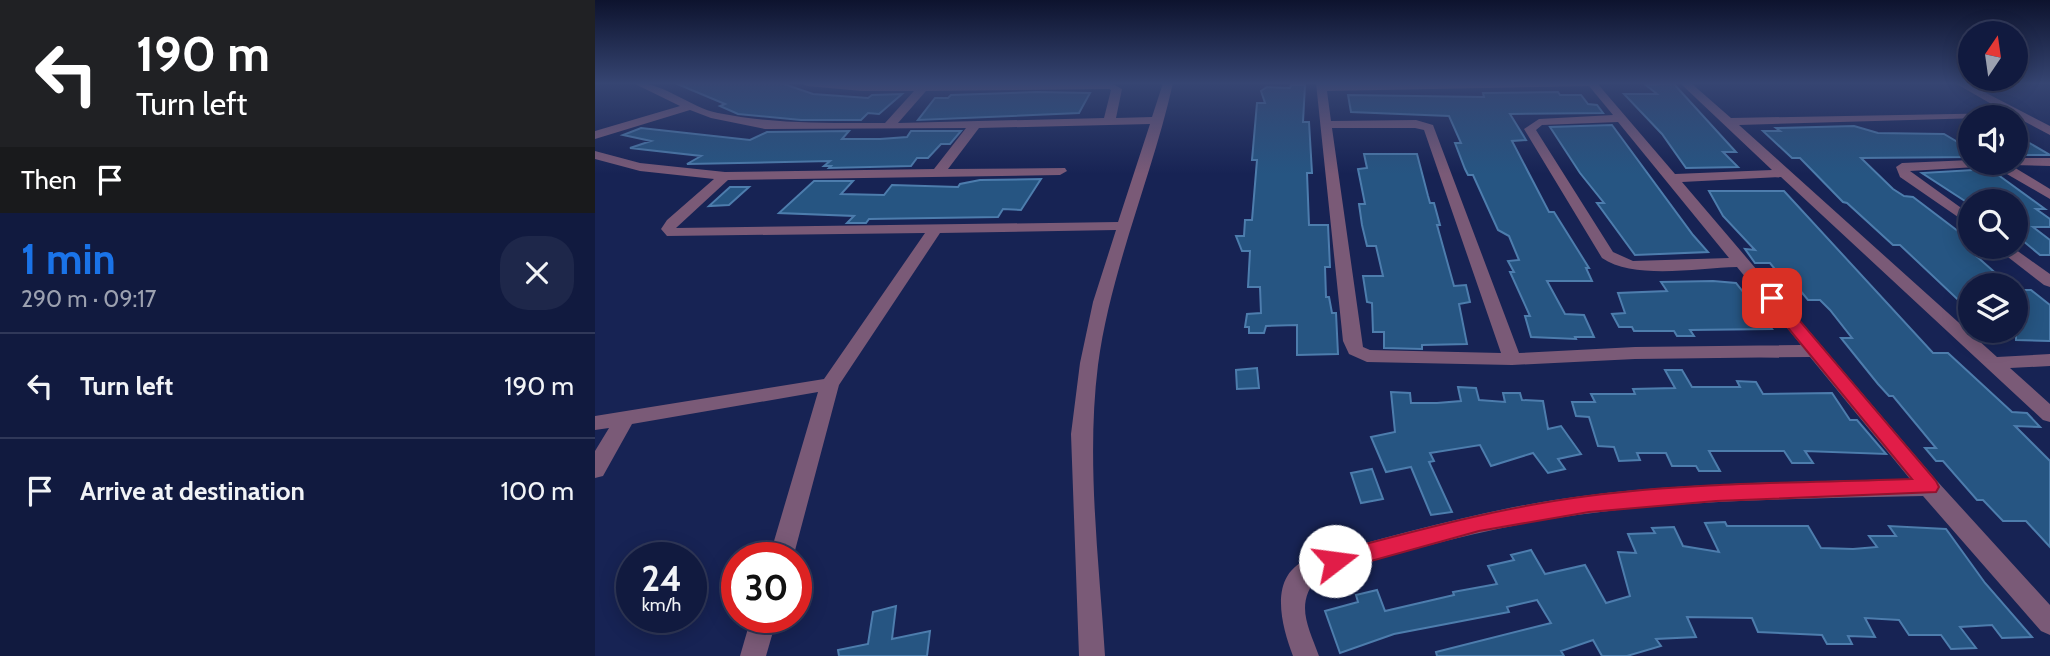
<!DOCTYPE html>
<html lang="en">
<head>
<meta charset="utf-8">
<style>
	:root { --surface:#111a3f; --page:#1e274a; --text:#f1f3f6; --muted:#9ca1b0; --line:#303859; --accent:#1a73e8 }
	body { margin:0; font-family:Cabin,sans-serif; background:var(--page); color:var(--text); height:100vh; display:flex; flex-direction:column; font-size:26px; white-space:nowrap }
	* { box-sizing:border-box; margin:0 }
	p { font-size:23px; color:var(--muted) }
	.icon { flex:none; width:38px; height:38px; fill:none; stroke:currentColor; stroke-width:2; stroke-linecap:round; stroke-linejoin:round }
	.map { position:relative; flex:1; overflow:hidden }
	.sheet { display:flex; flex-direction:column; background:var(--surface); width:595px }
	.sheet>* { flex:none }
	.hud { background:#202124; color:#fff; overflow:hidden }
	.needle { width:46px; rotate:13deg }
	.tools { position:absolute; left:1363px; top:21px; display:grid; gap:14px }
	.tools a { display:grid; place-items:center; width:70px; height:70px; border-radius:50%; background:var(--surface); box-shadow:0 4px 18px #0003,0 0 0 2px var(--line); font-size:35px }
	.speed { position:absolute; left:21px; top:542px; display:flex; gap:14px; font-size:35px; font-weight:700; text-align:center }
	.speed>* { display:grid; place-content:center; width:91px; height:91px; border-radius:50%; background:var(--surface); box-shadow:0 4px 18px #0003,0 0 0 2px var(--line); line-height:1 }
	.speed small { font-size:18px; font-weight:400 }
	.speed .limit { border:10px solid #d22; background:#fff; color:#111 }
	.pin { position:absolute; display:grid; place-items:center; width:60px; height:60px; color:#fff; margin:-30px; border-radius:14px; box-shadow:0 4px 10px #0006 }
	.me { position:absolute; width:77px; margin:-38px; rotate:75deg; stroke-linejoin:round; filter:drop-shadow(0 0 5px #0008) }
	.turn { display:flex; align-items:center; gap:24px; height:147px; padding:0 21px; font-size:32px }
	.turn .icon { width:91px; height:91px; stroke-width:2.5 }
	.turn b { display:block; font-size:49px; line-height:60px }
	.then { display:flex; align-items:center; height:66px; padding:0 21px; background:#0003; gap:14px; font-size:26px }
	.round { display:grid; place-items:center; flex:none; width:74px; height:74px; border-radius:28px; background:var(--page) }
	.summary { display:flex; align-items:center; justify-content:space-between; height:119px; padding:0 21px }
	h1 { font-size:42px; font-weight:700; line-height:52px; color:var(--accent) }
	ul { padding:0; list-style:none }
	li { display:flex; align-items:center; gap:21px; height:105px; padding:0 21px; border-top:2px solid var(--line) }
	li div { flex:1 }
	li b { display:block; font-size:26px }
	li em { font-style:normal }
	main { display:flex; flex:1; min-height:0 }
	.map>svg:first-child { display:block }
	.building { fill:#265582; stroke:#4d7dad; stroke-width:2 }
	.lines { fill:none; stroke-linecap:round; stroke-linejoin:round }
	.minor { fill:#7a5a77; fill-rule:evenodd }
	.route { fill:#e11d48; stroke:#92132f; stroke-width:2 }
</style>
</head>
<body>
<main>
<section class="sheet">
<div class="hud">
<div class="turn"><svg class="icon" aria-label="left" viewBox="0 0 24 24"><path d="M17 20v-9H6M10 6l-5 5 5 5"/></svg><div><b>190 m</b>Turn left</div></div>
<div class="then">Then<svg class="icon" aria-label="arrive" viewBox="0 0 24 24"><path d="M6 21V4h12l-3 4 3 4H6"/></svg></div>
</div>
<div class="summary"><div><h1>1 min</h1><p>290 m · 09:17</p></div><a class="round"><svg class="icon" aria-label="close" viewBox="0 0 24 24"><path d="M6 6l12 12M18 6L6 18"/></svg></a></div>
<ul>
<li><svg class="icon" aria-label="left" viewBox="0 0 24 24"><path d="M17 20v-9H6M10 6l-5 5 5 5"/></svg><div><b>Turn left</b></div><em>190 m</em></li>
<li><svg class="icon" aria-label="arrive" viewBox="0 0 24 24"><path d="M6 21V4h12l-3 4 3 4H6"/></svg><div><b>Arrive at destination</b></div><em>100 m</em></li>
</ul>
</section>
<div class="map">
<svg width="1455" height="656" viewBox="0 0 1455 656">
	<rect width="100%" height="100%" fill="#172354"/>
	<g class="building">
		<polygon points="80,83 186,83 218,94 273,98 277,95 307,94 284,114 273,113 266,120 206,120 143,114 125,106 130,104"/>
		<polygon points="1078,83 1141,152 1128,152 1143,167 1091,168 1067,134 1029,94 1062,94 1051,85"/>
		<polygon points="696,85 710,85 708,122 714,122 717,173 712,173 714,225 733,225 735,267 730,267 731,297 734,297 737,313 741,313 743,354 702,355 702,325 671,326 669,333 654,333 654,327 650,327 652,314 666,313 665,287 653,287 655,251 647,251 641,236 649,236 650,220 657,220 662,160 657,160 662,103 670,103 666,91 672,87 695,88"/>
		<polygon points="442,92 495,93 484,113 323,120 340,98 353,98 356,95"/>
		<polygon points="963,92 965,95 986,95 993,104 1002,105 1008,113 915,114 931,140 917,141 954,212 959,212 994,268 991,268 997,281 952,281 970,314 989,315 999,337 980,337 981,339 936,337 930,316 935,316 915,272 919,272 913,261 924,260 914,236 903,230 878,175 873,175 870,169 860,143 866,143 854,116 756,112 753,95 889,97 888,93"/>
		<polygon points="1017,125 1098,235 1113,252 1040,255 1002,203 1009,203 985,173 955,127"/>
		<polygon points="1259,126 1283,133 1349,134 1376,150 1376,157 1266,158 1298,189 1309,196 1318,197 1376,241 1376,247 1382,247 1391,254 1379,254 1414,285 1376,285 1376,312 1305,245 1298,245 1252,203 1248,202 1205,158 1197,158 1168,131 1185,131 1181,128"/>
		<polygon points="46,128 155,140 172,132 254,131 247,139 285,139 312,137 316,131 366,131 355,144 346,144 333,158 322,158 316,166 234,168 236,166 229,166 235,161 92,164 106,156 35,148 56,141 28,135"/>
		<polygon points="1431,141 1455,155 1421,155 1421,142"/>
		<polygon points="769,154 822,154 833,196 835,203 839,203 845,225 842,225 859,286 871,285 875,302 864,304 872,344 827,345 827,349 789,348 789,332 778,332 777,303 772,302 768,276 788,276 781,246 772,246 767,225 764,204 770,204 763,169 772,168"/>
		<polygon points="1395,169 1450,209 1441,209 1455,219 1455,227 1438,227 1455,240 1455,255 1445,255 1421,235 1421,201 1370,201 1327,173"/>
		<polygon points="446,179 426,210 408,209 403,217 274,219 271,223 252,223 259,216 184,213 219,181 258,181 246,194 289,195 297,185 363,187 365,184 385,180"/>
		<polygon points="135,187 154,187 134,205 114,206"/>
		<polygon points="1114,191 1189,191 1338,353 1353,353 1417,412 1432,413 1445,427 1420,426 1455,461 1455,547 1431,521 1408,521 1388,500 1382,500 1348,461 1341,461 1330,448 1341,448 1298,396 1294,396 1283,384 1246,338 1257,338 1235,310 1225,300 1213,300 1204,289 1196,289 1175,263 1160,263 1150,249 1160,250 1128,216"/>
		<polygon points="1118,281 1141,283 1177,329 1095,330 1099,336 1082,336 1079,331 1039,331 1037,327 1024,327 1017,314 1030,313 1023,293 1072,291 1066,282"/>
		<polygon points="1421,290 1436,290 1455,305 1455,341 1421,340"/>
		<polygon points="662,368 664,388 642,389 641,370"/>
		<polygon points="1070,370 1087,370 1097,387 1145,387 1142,381 1161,382 1168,394 1237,393 1255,420 1262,420 1291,454 1210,451 1218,463 1197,463 1189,451 1114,451 1125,471 1104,471 1101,466 1077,466 1071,453 1042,453 1045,460 1024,461 1019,447 1003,446 994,417 981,416 977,402 1000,402 996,394 1040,394 1038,389 1080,388"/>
		<polygon points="863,387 881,388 884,400 910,402 908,393 925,393 927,400 948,401 953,429 966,426 986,454 963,459 970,469 953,473 938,453 896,466 885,445 835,453 839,461 834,462 857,512 836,515 816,467 791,472 776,437 800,432 796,392 815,393 816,403 842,403 866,401"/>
		<polygon points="777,469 788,499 766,503 756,473"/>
		<polygon points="1130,522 1132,526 1213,526 1226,548 1258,549 1282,547 1274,536 1301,536 1294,526 1351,529 1390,583 1437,637 1407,638 1397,625 1365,627 1381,648 1356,649 1346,635 1314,635 1304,620 1270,618 1280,637 1253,636 1257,644 1232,644 1227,635 1163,632 1157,618 1092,617 1101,637 1061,639 1066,646 1032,656 1007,656 998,640 966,651 969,656 842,656 841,652 956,623 942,600 912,607 914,612 799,634 745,653 730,611 763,602 761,595 782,590 790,611 859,595 858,592 902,584 893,566 919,560 916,555 936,550 950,574 990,565 1011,603 1035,596 1023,552 1041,553 1033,534 1060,533 1057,528 1079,527 1088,546 1124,552 1110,523"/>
		<polygon points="301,606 297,639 335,631 332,656 244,656 243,650 273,644 278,612"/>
	</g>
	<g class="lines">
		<g class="minor">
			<path d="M38,83C68,81 94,107 123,113C178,124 234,123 290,123L319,91H267L212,86L207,83H516L527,89L521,118L557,117L568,83H578C557,177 516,268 503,365C491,461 504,559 510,656H484L476,434L485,363L498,302L521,230L345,233L244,385L198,558H174L223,392L37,424L8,476L0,478V451L14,428L0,430V416L229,379L330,233L72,236L66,229L72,220L119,179L45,171L0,159V151L45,163L130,172L339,169L371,128L170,129L116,118L95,110L0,139V131L85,106ZM514,89L516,90L509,118L303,123L331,91ZM555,124L523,222L81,228L133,180L465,175L472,171L470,168L353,169L384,128Z"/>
			<path d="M721,83H1002L1080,174L1177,170L1085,83H1096L1136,118L1412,113L1360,83H1372L1455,126V135L1421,117L1144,125L1402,357L1455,354V366L1415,368L1455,404V422L1448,420L1186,177L1087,182L1342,481L1455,605V635L1446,631L1328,496C1206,499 1083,499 962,518C881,530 802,554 724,576C699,603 713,626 724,656H698C686,624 672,573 716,558C796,536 877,513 959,500C1077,482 1196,482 1315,479L1215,357L1040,359L917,365L772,362L754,354L748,341ZM994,86L1018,115L944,119L929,129L1007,258C1039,280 1103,268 1142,267L1206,345L1040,347L924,353L838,125L821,120L736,121L732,91ZM1023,122L1134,258L1038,261L1018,252L941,130L947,125ZM737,128H820L829,130L906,353L775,350L768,347Z"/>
			<polygon points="1421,158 1455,158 1455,166 1416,165 1415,163 1421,163"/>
			<polygon points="1376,160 1376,163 1412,163 1455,189 1455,199 1398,166 1315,171 1376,215 1376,226 1305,177 1301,167 1307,163"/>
			<polygon points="1400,247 1417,247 1455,274 1455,287 1449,285"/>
			<polygon points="156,618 182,618 171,656 145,656"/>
		</g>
	</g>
	<linearGradient id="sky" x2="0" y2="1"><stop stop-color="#0d132e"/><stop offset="0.48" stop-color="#364572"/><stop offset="1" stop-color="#364572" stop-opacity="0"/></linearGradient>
	<rect width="1455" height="174" fill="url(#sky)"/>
	<path class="route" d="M1177,293L1182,294L1341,481L1344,487L1341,492L1121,501L994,512L884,531L740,571L732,568L729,561L732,555L740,552C824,530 907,507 993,496C1100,482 1209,483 1317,479L1171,301L1169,298Z"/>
</svg>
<div class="tools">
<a><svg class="needle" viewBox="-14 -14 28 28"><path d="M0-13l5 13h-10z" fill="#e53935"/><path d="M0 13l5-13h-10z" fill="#9ca1b0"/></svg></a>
<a><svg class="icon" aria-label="sound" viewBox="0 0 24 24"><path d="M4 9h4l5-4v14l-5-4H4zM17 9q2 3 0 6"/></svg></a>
<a><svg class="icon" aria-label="search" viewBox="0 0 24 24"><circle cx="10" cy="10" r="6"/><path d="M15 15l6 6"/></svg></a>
<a><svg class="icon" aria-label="layers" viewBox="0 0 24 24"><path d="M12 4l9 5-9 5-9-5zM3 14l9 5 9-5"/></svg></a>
</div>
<div class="speed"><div>24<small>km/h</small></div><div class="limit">30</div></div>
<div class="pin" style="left:1177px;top:298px;background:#d93025"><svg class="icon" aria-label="arrive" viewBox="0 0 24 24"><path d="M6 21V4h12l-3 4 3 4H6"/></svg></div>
<svg class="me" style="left:740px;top:561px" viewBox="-20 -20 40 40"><circle r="19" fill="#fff"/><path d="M0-13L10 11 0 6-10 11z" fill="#e11d48"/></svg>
</div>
</main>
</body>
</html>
